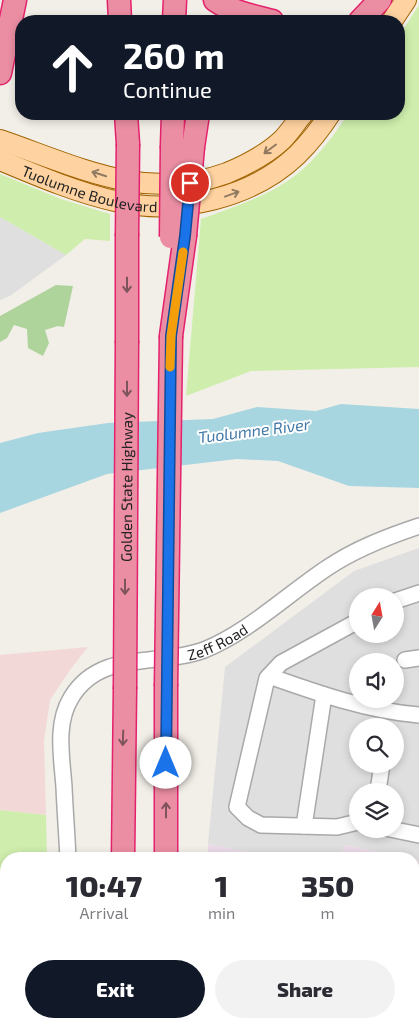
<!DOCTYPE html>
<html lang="en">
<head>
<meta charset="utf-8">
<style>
	:root { --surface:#fff; --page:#f2f2f3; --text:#2b2b33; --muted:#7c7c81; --accent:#111827 }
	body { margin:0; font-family:"Exo 2",sans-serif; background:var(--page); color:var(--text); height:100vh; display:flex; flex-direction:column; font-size:19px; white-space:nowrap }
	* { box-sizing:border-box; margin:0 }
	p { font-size:16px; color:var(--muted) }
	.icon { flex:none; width:28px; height:28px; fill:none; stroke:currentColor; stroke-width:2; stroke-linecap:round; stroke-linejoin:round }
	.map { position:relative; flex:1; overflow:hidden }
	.side { position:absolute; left:0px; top:852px; width:420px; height:176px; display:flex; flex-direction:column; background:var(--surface); border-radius:20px 20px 0 0; box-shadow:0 2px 8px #0003 }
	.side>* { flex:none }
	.banner { position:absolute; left:15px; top:15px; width:390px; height:105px; border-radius:20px; box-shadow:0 2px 8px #0003; background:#111827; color:#fff; overflow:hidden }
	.needle { width:32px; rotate:11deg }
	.fabs { position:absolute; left:349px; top:588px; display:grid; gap:10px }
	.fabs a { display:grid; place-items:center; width:55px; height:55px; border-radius:50%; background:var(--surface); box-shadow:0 2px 8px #0003; font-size:25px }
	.pin { position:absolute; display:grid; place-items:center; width:42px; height:42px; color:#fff; margin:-21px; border:2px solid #fff; border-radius:50%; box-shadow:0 1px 5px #0007 }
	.me { position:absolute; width:55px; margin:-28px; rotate:0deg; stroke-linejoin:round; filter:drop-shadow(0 0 4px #0008) }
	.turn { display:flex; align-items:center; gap:18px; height:105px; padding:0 25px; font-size:22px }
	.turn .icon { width:65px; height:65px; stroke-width:2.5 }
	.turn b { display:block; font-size:35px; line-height:42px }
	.eta { display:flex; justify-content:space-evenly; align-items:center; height:85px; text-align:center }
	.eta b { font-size:30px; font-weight:800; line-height:35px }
	.button { display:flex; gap:10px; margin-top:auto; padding:10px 25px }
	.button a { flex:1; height:58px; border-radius:30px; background:var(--accent); color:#fff; font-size:20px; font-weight:800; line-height:58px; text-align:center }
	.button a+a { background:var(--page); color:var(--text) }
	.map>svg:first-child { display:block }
	.residential { fill:#e0dfdf; fill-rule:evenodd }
	.commercial { fill:#f3d8d8 }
	.industrial { fill:#ecdae9 }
	.grass { fill:#cfeead }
	.forest { fill:#aed39b }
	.water { fill:#a7d6e1 }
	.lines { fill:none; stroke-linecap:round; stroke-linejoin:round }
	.minor-casing { stroke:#a9a9a9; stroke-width:18 }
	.major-casing { stroke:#a06400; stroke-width:22 }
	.highway-casing { stroke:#e4216c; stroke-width:25 }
	.minor { stroke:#fff; stroke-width:15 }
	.major { stroke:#ffd3a1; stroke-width:20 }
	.highway { stroke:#ec8ea3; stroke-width:22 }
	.highway-bridge-casing { stroke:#e4216c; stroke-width:25; stroke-linecap:butt }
	.highway-bridge { stroke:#ec8ea3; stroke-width:22 }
	.oneway { stroke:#907a62 }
	.oneway2 { stroke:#7d535c }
	.route-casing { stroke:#114b97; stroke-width:12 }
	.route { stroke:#1a73e8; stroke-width:9 }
	.slow { stroke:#f59e0b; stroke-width:9 }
	.labels { text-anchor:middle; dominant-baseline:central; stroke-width:4; stroke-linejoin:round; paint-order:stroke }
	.street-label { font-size:15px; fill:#222; stroke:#fff }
	.water-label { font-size:16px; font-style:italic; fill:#4278a7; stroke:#fff }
</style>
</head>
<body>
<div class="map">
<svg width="419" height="1028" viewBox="0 0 419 1028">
	<rect width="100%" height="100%" fill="#f2efe8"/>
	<g class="residential">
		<polygon points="0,217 66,255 10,296 0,300"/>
		<path d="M419,548V860L344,845L341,859H282L208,844L225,667L354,571ZM358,596H395V634H358ZM358,661H395V699H358ZM358,726H395V764H358ZM358,791H395V829H358Z"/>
	</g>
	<polygon class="commercial" points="88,647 70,670 50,700 44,741 46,815 0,810 0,655"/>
	<g class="industrial">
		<polygon points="208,844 282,859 208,859"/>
		<polygon points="344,845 414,859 341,859"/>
		<polygon points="414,859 419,860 419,1028 201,1028 201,1022 414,1022"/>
	</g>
	<g class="grass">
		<path d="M419,5V367L251,371L186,396L201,219C231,208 263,198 289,180C312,165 333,137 348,114H399V36Z"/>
		<polygon points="0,174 61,199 110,214 110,241 85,239 66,255 0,217"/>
		<polygon points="0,810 46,815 47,859 6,859 6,1022 52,1023 52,1028 0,1028"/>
	</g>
	<polygon class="forest" points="56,285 73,286 64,327 58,326 45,330 49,343 43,356 28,348 27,329 14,325 7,338 0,342 0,316"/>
	<polygon class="water" points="341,404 419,409 419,488 349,486 278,461 237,459 107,474 0,513 0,443 38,433 108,423 213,419 257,407 316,411"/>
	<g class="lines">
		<defs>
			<g id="minor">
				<polyline points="395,601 419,593"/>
				<polyline points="358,621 281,663 267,678 237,807 248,818 261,825 337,827 358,822"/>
				<polyline points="405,660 419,658"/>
				<path d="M269,676C317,693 368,711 419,715"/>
				<polyline points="378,791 382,764"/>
				<polyline points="304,826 324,695"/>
				<polyline points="390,829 419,835"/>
				<path id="s1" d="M68,859C67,835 65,811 64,787C62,758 55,724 71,698C100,649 159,667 204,650C247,633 288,594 327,568C355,549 386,537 419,526"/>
				<polyline points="67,1028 67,1022"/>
			</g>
			<g id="major">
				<polyline points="392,21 406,0"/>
				<path d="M0,140C76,166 146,203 227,173C246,165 266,155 282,140C290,132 296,122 303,114"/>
				<path id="s2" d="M0,160C38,176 78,193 119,202C178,215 252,198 297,155C309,143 321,128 330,114"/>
			</g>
			<g id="highway">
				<polyline points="119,0 120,21"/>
				<path d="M215,0C232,12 252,16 272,21"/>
				<polyline points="174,21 175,0"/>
				<polyline points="360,21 380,0"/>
				<polyline points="0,73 15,0"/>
				<polyline points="126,114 128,144"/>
				<polyline points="172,146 173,114"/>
				<polyline points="193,147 198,114"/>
				<polyline points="171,336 185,236"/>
				<polyline points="127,341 127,236"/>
				<polyline points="166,686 166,859"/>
				<polyline points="123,859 125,689"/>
				<polyline points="123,1022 123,1028"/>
				<polyline points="166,1022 166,1028"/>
			</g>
		</defs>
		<use href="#minor" class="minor-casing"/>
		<use href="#major" class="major-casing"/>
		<use href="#highway" class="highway-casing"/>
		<use href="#minor" class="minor"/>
		<use href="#major" class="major"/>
		<use href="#highway" class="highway"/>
		<defs>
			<g id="highway-bridge">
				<polyline points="127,236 128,144"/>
				<polyline points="185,236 193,147"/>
				<polyline points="171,237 172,146"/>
				<polyline points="166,686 171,336"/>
				<path id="s3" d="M125,689L127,341"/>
			</g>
		</defs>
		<use href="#highway-bridge" class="highway-bridge-casing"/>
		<use href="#highway-bridge" class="highway-bridge"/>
	</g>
	<defs><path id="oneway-shaft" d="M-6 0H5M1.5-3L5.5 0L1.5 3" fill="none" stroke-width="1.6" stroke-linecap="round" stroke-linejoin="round" transform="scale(1.25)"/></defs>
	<g class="oneway">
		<use href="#oneway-shaft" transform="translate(270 149) rotate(143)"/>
		<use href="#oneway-shaft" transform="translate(99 174) rotate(-162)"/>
		<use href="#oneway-shaft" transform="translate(232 194) rotate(-20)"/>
	</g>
	<g class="oneway2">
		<use href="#oneway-shaft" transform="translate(127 285) rotate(90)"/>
		<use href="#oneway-shaft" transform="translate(127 389) rotate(90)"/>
		<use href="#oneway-shaft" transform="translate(125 587) rotate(90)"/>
		<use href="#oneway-shaft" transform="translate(123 738) rotate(92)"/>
		<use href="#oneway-shaft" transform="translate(166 810) rotate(-90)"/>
	</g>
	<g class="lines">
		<defs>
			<polyline id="route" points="166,763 171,336 185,236 190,183"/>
		</defs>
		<use href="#route" class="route-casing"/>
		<use href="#route" class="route"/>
		<polyline class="slow" points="170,367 171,336 183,252"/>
	</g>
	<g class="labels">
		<g class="street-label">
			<text stroke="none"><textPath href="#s2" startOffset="95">Tuolumne Boulevard</textPath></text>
			<text stroke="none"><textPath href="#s3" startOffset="202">Golden State Highway</textPath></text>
			<text stroke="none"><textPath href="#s1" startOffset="325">Zeff Road</textPath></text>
		</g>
		<g class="water-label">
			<text transform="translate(254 430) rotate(-7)">Tuolumne River</text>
		</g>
	</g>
</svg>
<div class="fabs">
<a><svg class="needle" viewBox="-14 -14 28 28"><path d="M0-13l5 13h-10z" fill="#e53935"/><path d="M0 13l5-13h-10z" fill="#7c7c81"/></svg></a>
<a><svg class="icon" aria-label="sound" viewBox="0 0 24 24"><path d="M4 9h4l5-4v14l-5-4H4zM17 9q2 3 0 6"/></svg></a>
<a><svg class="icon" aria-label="search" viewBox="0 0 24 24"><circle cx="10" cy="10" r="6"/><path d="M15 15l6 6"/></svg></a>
<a><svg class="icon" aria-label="layers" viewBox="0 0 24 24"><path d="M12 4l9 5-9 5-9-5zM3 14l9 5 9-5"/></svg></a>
</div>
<div class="pin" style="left:190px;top:183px;background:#d93025"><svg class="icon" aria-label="arrive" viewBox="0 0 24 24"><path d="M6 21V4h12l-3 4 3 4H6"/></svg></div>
<svg class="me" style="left:166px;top:763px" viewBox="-20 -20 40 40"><circle r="19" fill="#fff"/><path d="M0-13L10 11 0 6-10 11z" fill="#1a73e8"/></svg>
<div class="banner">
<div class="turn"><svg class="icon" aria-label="ahead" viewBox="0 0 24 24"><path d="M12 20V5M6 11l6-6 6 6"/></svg><div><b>260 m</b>Continue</div></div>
</div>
<section class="side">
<div class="eta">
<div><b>10:47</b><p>Arrival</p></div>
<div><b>1</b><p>min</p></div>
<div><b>350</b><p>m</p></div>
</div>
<div class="button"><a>Exit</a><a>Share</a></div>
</section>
</div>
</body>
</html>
